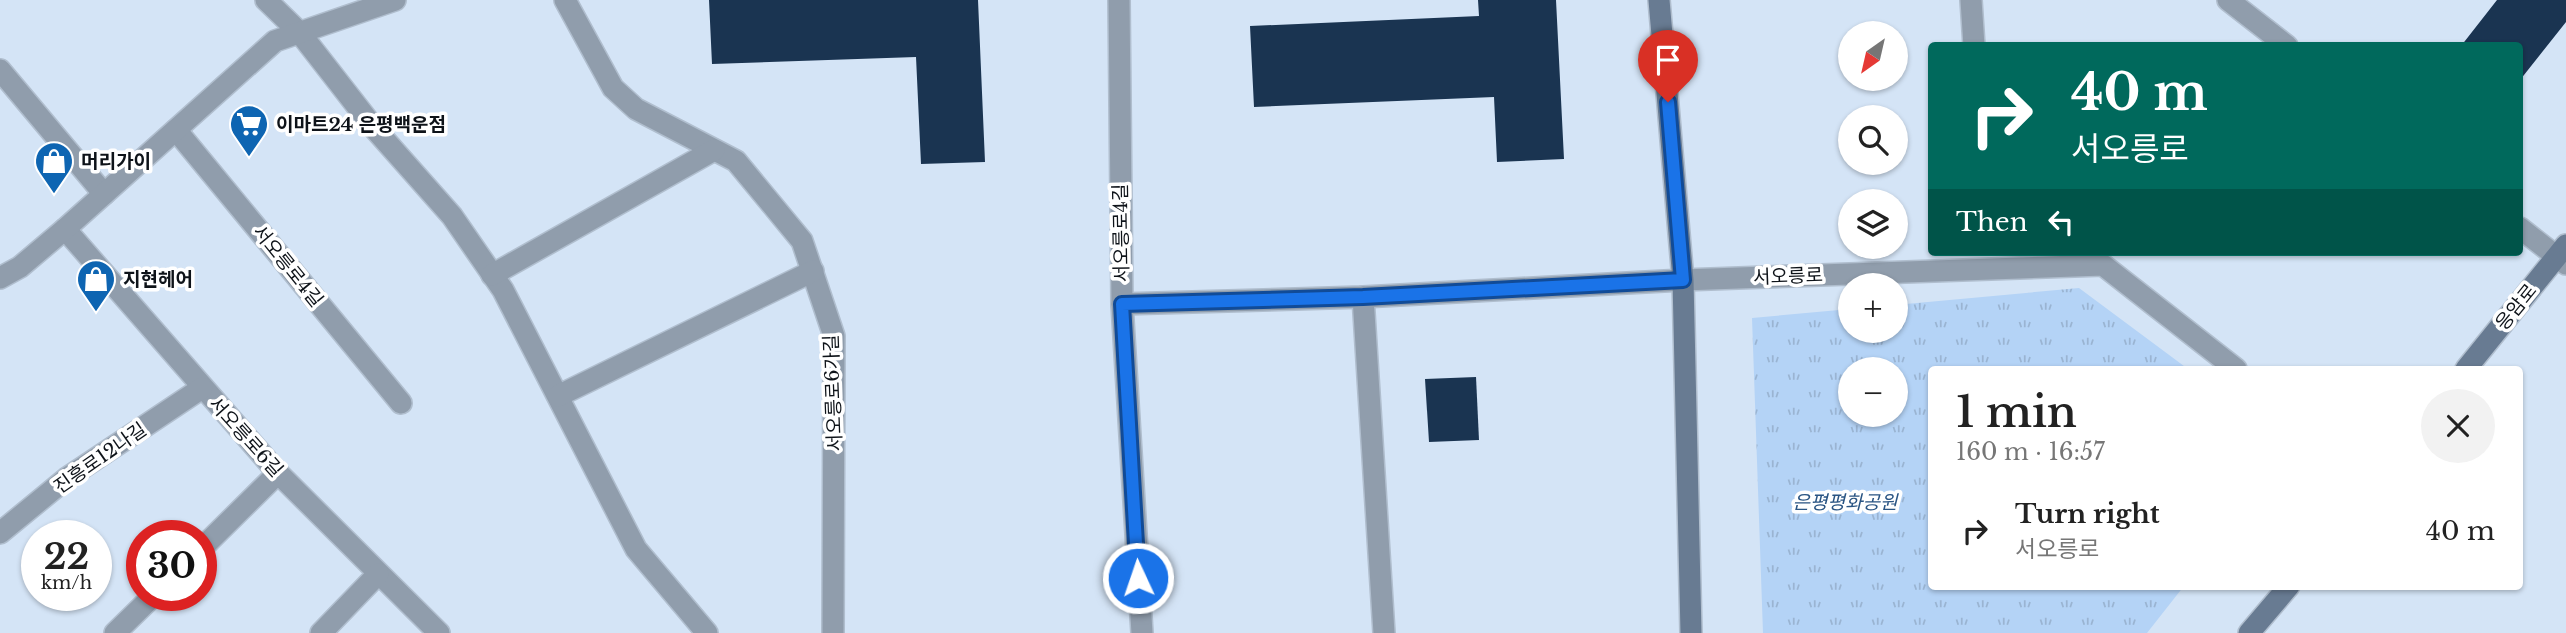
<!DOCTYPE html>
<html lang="en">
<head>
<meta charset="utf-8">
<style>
	:root { --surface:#fff; --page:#f2f2f2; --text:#222; --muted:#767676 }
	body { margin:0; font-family:"Libre Baskerville","Noto Sans KR",serif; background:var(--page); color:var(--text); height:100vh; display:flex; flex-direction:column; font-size:26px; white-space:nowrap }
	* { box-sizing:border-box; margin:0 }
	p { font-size:23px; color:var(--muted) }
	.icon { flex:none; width:38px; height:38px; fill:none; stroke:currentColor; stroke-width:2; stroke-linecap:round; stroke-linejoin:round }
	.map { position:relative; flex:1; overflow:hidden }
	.drawer { position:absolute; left:1928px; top:366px; width:595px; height:224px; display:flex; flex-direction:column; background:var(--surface); border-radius:7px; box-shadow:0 2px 5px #0004 }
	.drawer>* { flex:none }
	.guide { position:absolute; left:1928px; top:42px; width:595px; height:214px; border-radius:7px; box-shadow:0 2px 5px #0004; background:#00695c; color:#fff; overflow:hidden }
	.needle { width:46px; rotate:214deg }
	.buttons { position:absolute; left:1838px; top:21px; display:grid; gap:14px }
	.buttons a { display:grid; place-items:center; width:70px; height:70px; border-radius:50%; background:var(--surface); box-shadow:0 2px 5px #0004; font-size:35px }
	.speed { position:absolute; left:21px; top:520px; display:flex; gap:14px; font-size:35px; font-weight:700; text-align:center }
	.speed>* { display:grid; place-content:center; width:91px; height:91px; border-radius:50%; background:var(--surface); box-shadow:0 2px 5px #0004; line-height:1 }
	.speed small { font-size:18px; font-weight:400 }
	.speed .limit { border:10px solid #d22; background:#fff; color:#111 }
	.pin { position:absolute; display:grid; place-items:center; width:60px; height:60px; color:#fff; margin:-72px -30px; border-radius:50% 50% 50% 0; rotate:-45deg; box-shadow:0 0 7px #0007 }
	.pin .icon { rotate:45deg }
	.me { position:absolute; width:77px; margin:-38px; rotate:357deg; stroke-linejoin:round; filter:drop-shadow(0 0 5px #0008) }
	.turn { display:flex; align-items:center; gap:24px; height:147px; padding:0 28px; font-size:32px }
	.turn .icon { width:91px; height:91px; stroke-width:2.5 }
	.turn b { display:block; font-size:49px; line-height:60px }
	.then { display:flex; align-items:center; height:66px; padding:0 28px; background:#0003; gap:14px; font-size:26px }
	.round { display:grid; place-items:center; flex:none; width:74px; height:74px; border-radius:37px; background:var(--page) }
	.overview { display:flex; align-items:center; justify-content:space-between; height:119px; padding:0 28px }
	h1 { font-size:42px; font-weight:600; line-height:52px }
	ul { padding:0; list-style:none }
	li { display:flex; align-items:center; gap:21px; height:91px; padding:0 28px }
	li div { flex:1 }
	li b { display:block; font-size:26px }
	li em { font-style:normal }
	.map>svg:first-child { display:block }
	.park { fill:url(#park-tufts); fill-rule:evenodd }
	.building { fill:#1a3451 }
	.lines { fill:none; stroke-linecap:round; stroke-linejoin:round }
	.service-casing { stroke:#b0bece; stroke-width:24 }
	.minor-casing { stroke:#b0bece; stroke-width:24 }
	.secondary-casing { stroke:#b0bece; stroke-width:24 }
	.service { stroke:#909dac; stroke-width:21 }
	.minor { stroke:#909dac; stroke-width:21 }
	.secondary { stroke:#687b92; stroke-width:21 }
	.route-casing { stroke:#114b97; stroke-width:18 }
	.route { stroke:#1a73e8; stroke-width:12 }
	.labels { text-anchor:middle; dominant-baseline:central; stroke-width:7; stroke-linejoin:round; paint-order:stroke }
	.poi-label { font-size:19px; font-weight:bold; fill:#0e1319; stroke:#fff; text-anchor:start }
	.street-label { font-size:19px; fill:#0e1319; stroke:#fff }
	.park-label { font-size:19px; font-style:italic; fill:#295483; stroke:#fff }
</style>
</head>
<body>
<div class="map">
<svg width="2566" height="633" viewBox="0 0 2566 633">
	<defs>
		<pattern id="park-tufts" width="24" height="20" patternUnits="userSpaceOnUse" patternTransform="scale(1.75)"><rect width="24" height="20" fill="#b4d3f6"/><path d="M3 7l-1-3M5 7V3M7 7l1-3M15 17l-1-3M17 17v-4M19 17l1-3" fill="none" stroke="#9ab4d2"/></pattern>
	</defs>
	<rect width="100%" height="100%" fill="#d4e4f6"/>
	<path class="park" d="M2079,288L2188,369H1932V586H2184L2147,633H1763L1752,318L1850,309V331H1895V305ZM1850,369H1895V415H1850Z"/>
	<g class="building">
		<polygon points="709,0 978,0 985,162 921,164 916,57 712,64"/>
		<polygon points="1478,0 1556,0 1564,159 1497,162 1494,97 1254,107 1250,26 1479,16"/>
		<polygon points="2497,0 2566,0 2566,22 2520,80 2520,46 2461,46"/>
		<polygon points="1476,377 1479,440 1429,442 1425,379"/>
	</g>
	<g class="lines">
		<defs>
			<g id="service">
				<polyline points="1971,0 1974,46"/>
				<polyline points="176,130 401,403"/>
				<polyline points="1122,304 1363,297 1683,280"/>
			</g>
			<g id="minor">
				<polyline points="266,0 300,33 374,128 452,216 503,290 636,549 707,633"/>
				<polyline points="565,0 613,88 636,109 736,161 802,241 834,336 833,633"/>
				<polyline points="1119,0 1122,304 1142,633"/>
				<polyline points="2228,0 2287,46"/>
				<polyline points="0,70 104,194"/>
				<polyline points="2520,228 2566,264"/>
				<polyline points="65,229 278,473 439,633"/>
				<polyline points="492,275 714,150"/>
				<polyline points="0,278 20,267 65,229 275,41 395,0"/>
				<polyline points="1683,280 2103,265 2236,369"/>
				<polyline points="1363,297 1384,633"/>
				<polyline points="558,396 813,271"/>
				<polyline points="0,533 67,478 202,388"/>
				<polyline points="201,549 278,473"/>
				<polyline points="115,633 154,595"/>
				<polyline points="321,633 378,574"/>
			</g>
			<g id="secondary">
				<polyline points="1659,0 1683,280 1691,633"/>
				<polyline points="2466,369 2566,245"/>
				<polyline points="2249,633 2289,586"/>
			</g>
		</defs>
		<use href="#service" class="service-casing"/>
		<use href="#minor" class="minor-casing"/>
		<use href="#secondary" class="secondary-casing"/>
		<use href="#service" class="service"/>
		<use href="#minor" class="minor"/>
		<use href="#secondary" class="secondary"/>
	</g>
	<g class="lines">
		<defs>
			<polyline id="route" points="1138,578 1122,304 1363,297 1683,280 1668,102"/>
		</defs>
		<use href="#route" class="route-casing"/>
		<use href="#route" class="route"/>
	</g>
	<defs>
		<symbol id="supermarket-pin" viewBox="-11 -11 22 30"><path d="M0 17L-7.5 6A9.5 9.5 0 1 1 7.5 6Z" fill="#0e65b2" stroke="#fff"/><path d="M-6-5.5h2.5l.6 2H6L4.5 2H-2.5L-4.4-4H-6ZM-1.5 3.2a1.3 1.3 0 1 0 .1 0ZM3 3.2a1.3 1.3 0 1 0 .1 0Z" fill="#fff"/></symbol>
		<symbol id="shop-pin" viewBox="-11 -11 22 30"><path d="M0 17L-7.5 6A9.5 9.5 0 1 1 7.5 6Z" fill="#0e65b2" stroke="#fff"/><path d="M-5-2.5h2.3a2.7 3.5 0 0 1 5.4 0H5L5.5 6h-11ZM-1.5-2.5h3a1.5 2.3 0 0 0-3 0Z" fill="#fff"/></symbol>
	</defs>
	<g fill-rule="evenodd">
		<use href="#supermarket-pin" x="227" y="102" width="44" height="60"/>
		<use href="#shop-pin" x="32" y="139" width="44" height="60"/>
		<use href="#shop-pin" x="74" y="257" width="44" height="60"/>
	</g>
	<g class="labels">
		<g class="poi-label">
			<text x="276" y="124">이마트24 은평백운점</text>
			<text x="81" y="161">머리가이</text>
			<text x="123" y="279">지현헤어</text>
		</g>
		<g class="street-label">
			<text transform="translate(1121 233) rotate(-91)">서오릉로4길</text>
			<text transform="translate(288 266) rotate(51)">서오릉로4길</text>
			<text transform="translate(1788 276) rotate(-2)">서오릉로</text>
			<text transform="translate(2516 307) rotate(-51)">응암로</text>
			<text transform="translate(833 393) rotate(-92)">서오릉로6가길</text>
			<text transform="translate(246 437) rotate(48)">서오릉로6길</text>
			<text transform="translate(100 458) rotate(-35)">진흥로12나길</text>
		</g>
		<g class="park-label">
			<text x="1845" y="502">은평평화공원</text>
		</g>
	</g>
</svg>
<div class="buttons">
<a><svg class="needle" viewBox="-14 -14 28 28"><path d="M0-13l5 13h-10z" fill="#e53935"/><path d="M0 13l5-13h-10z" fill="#767676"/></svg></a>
<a><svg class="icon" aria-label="search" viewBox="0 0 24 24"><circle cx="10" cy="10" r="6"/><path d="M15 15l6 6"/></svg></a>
<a><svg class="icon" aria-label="layers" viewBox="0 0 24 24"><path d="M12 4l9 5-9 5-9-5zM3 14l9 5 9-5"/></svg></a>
<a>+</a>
<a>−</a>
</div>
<div class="speed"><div>22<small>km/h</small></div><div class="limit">30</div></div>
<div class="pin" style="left:1668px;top:102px;background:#d93025"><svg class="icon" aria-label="arrive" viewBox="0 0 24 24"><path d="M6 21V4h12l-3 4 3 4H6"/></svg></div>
<svg class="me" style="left:1138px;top:578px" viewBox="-20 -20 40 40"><circle r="17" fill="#1a73e8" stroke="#fff" stroke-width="3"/><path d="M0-11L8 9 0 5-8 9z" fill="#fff"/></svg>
<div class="guide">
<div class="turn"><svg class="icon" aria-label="right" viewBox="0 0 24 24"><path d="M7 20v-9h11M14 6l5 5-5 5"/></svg><div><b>40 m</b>서오릉로</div></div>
<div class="then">Then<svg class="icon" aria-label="left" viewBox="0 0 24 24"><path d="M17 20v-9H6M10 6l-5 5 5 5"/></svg></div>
</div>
<section class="drawer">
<div class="overview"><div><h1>1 min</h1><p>160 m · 16:57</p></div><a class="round"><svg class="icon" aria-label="close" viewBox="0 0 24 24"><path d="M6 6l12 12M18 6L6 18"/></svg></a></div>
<ul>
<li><svg class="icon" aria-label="right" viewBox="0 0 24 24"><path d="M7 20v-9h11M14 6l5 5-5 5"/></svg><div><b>Turn right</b><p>서오릉로</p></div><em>40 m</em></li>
</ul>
</section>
</div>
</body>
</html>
